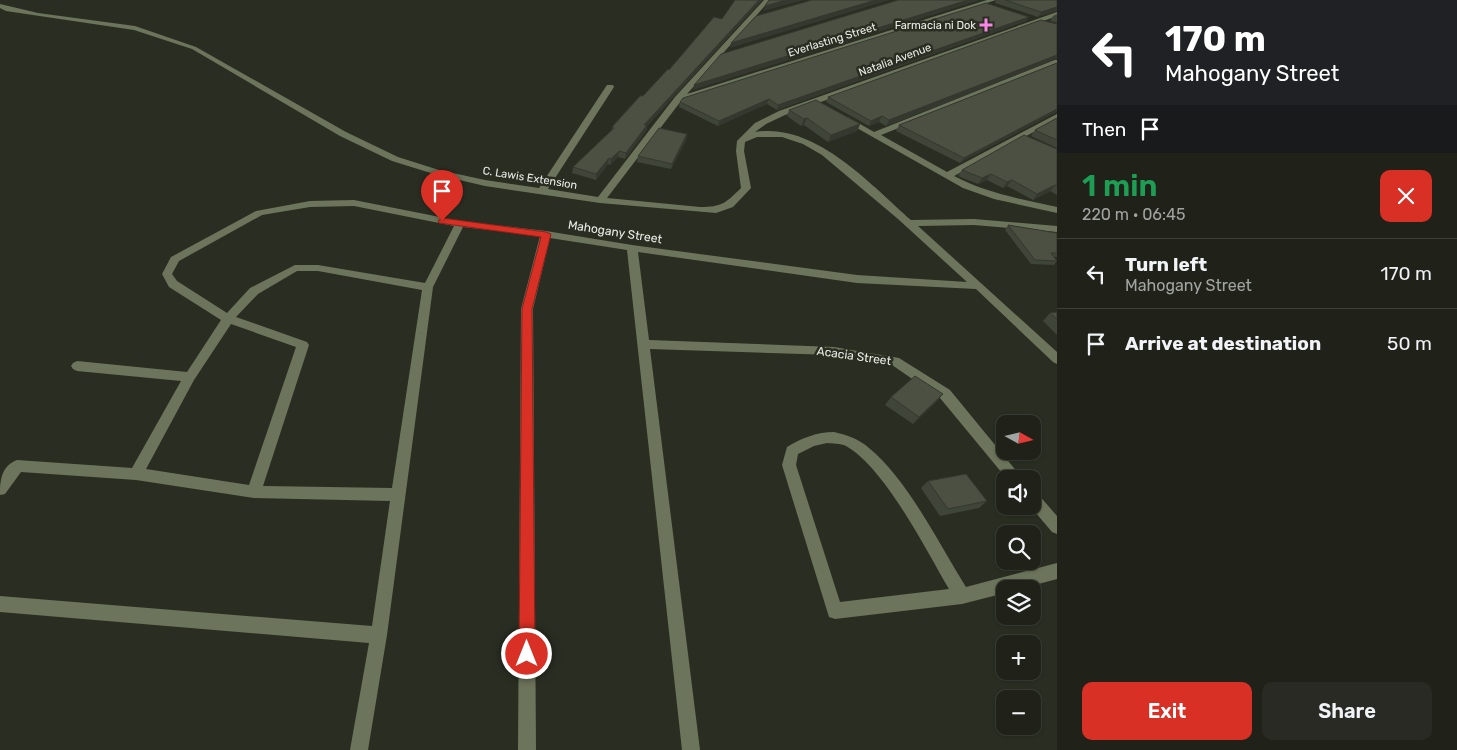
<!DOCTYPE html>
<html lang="en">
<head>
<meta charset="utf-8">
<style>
	:root { --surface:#20221a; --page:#282a23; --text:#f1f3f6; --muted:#a2a4a2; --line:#3d3f39; --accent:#d93025 }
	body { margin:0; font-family:Rubik,sans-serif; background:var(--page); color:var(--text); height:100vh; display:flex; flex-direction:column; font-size:19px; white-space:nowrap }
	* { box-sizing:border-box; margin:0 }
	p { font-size:16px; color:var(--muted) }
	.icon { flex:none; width:28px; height:28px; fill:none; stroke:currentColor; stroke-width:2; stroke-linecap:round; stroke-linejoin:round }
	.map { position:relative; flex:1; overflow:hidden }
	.side { display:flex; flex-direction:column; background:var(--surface); width:400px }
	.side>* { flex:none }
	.top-card { background:#202124; color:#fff; overflow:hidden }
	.needle { width:32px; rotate:98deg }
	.tools { position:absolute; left:996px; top:415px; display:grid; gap:10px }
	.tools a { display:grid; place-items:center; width:45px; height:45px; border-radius:10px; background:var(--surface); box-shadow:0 1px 4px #0004,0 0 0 1px var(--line); font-size:25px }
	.pin { position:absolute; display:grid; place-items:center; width:42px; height:42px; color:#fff; margin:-51px -21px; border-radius:50% 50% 50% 0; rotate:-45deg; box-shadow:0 0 5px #0007 }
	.pin .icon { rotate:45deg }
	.me { position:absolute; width:55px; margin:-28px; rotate:0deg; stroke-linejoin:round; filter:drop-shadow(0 0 4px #0008) }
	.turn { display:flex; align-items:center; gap:18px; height:105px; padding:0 25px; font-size:22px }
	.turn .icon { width:65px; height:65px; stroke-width:2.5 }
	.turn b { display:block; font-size:35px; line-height:42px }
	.then { display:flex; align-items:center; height:48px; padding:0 25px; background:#0003; gap:10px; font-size:19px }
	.round { display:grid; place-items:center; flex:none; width:52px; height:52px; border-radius:10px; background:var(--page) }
	.head { display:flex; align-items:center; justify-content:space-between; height:85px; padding:0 25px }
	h1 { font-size:30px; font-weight:600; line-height:38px; color:#1e9e55 }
	.action { display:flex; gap:10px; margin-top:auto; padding:10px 25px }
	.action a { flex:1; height:58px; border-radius:10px; background:var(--accent); color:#fff; font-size:20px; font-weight:600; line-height:58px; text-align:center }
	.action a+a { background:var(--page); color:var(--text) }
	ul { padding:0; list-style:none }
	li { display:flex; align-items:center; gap:15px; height:70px; padding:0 25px; border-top:1px solid var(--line) }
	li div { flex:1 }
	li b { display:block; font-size:19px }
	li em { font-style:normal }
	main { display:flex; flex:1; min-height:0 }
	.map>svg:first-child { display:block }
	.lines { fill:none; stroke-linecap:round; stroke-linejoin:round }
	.minor { fill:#6c755b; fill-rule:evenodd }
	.wall { fill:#404539 }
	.shaded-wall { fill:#34382e }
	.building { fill:#4b5042; stroke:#34382e }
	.route { fill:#d93025; stroke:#8d1f18 }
	.poi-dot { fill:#fa87e6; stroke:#2a2e22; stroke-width:2 }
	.labels { text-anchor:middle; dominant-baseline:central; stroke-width:5; stroke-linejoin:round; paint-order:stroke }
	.far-poi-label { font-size:11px; fill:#ebeee6; stroke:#2a2e22; text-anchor:end }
	.far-street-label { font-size:11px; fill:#ebeee6; stroke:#2a2e22 }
	.street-label { font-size:12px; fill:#ebeee6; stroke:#2a2e22 }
</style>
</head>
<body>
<main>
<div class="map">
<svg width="1057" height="750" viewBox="0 0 1057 750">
	<rect width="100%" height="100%" fill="#2a2e22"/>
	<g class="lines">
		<g class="minor">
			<path d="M764,0H770L687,94L987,0H996L681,101L607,198L700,207C722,207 726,203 741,188L736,151L737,141L755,123L779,111L1057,12V16L785,115L766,124L755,132C815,122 870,184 911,220L974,219L1057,226V232L974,225L918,226L1057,352V364L1053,362L976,289L857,283L638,252L649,340L834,347L899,358L950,390L1023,479H1007L940,398L892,365L834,355L650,349L700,750H682L627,250L550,238L533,309L536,750H518L521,309L540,236L463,227L433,287L387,635L368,750H350L369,643L0,612V596L372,626L390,501L254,498L136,480L21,472L5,494L0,495C0,481 1,466 17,460L132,468L181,381L77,371L73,369L71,366L73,363L77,361L187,372L221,320L169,287L162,274L171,257L256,211L310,201L354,200L460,221L546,231L632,245L857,275L967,282L898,219L822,155L803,144L782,137H757L745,142L744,151L751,188L733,207L716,213L600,203L485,186L434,174L392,161L340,136L192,49L134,30L6,11L0,8V4L38,13L135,26L196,47L346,132L398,157L439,170L485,180L539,188L607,85H613L614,87L548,189L598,197L675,97ZM354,206L454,226L425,283L318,265H295L250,288L227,313L177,281L172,274L179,261L262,215L310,207ZM297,271H318L422,290L392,488L263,486L309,345L307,342L236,317L258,294ZM231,324L296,347L249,485L146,469L194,380Z"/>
			<path d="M1054,60H1057V65L881,135L947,172L1057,114V119L954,176C986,193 1021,199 1057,207V213L994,199L963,188L841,119L848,117L874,132Z"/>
			<path d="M834,432C847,435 859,439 869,448C908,480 939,544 966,587L1057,563V579L1020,589H1005V593L962,604L835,619L829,617L782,465L787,447C802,438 817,432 834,432ZM827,443C833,444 840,443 846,446C885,468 926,550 949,589L840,602L796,465L798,454L814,446Z"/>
			<polygon points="1032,492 1037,493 1057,516 1057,534 1052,532 1030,506 1032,506"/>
		</g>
	</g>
	<g class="wall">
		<polygon points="735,0 762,0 647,126 646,131 625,159 618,157 610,165 608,164 596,180 572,173 573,167 612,130 612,127 669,70 722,19"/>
		<polygon points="996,0 1057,0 1038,17 995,3"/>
		<polygon points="1057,14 1057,23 1050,21 1053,16"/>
		<polygon points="1029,17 1026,21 777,110 767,104 718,126 679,107 680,102"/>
		<polygon points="1057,24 1057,59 886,126 879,122 869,126 826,102 828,97"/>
		<polygon points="1057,63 960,163 896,131 899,125"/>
		<polygon points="789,110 860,124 857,131 828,142 804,125 801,126 787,116"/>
		<polygon points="1057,118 1057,148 1031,136 1035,130"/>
		<polygon points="687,134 686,140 671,169 637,162 638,156"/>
		<polygon points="1057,149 1057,195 1050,191 1033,200 1007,186 1003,188 987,180 978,184 958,176 962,170"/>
		<polygon points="1008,225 1057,233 1057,257 1054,257 1057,261 1054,265 1031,264 1005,230"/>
		<polygon points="1057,312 1057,335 1043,321 1050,313"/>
		<polygon points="943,394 936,402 913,424 885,405 891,397"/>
		<polygon points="928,481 987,501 979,508 940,516 921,488"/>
	</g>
	<g class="shaded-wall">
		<polygon points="759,0 762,0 647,126 646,131 625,159 626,153 644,125"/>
		<polygon points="786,0 804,0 763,11 765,6"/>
		<polygon points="876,0 890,0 730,48 731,43"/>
		<polygon points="968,0 979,0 977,1 693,90 694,85"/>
		<polygon points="1057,7 1057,11 1038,17 1041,12"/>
		<polygon points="1029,17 1026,21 777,110 778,105"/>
		<polygon points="1057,55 1057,59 886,126 889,120"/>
		<polygon points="769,99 767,104 718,126 719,121"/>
		<polygon points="1057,109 1057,112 960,163 964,158"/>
		<polygon points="882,116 879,122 869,126 871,121"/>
		<polygon points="807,118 804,125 801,126 804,119"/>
		<polygon points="860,124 857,131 828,142 831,135"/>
		<polygon points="687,134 686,140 671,169 672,164"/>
		<polygon points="619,151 618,157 610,165 611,159"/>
		<polygon points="609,158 608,164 596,180 596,174"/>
		<polygon points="991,174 987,180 978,184 982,178"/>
		<polygon points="1012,180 1007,186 1003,188 1007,182"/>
		<polygon points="1055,185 1050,191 1033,200 1037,194"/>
		<polygon points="943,394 936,402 913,424 919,417"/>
	</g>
	<g class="building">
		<polygon points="735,0 759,0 644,125 647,125 626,153 619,151 611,159 609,158 596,174 573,167 614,128 612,127 640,96 643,96 668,69 669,70 714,17 722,19"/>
		<polygon points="769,0 786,0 765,6"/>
		<polygon points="812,0 876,0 731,43 756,16"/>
		<polygon points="898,0 968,0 694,85 721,54"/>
		<polygon points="1005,0 1057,0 1057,7 1041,12"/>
		<polygon points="986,3 1029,17 778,105 769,99 719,121 680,102 683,98"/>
		<polygon points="1041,20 1057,24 1057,55 889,120 882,116 871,121 828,97"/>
		<polygon points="1057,63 1057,109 964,158 899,125"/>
		<polygon points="816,100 860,124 831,135 807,118 804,119 789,110"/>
		<polygon points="1057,118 1057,140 1035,130"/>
		<polygon points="659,128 687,134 672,164 638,156"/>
		<polygon points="1024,135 1057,149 1057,186 1055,185 1037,194 1012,180 1007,182 991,174 982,178 962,170"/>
		<polygon points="1008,225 1057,233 1057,253 1051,253 1057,261 1035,260"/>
		<polygon points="1057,312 1057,319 1050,313"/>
		<polygon points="915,376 943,394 919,417 891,397"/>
		<polygon points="966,474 987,501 948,509 928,481"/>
	</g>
	<polygon class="route" points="442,218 546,232 551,234 532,309 535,654 532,660 527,662 521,660 519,654 522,309 541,237 439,223 438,221"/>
	<path class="poi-dot" d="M983.5 17.5h5v5h5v5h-5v5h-5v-5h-5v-5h5z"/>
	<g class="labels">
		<g class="far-poi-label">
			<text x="976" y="25">Farmacia ni Dok</text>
		</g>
		<g class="far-street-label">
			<text transform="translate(832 40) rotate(-17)">Everlasting Street</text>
			<text transform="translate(895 60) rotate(-20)">Natalia Avenue</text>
			<text transform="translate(530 178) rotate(9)">C. Lawis Extension</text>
		</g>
		<g class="street-label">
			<text transform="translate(615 232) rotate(9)">Mahogany Street</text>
			<text transform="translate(854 356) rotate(8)">Acacia Street</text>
		</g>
	</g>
</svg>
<div class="tools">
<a><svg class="needle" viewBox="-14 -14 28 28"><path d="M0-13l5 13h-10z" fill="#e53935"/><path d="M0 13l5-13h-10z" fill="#a2a4a2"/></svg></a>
<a><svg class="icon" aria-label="sound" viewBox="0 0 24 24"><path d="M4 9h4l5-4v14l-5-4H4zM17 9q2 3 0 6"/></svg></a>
<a><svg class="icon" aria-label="search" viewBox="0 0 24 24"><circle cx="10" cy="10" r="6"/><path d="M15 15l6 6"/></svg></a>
<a><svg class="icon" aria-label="layers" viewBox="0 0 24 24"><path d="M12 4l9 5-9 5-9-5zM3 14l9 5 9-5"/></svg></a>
<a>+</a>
<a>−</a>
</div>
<div class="pin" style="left:442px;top:221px;background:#d93025"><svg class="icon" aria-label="arrive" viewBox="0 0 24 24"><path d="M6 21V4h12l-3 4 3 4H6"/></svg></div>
<svg class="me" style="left:527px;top:654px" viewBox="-20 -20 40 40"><circle r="17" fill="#d93025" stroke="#fff" stroke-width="3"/><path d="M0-11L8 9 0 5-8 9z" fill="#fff"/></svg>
</div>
<section class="side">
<div class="top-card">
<div class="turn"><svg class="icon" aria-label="left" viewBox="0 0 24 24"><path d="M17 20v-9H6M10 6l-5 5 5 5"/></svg><div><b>170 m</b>Mahogany Street</div></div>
<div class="then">Then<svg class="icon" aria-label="arrive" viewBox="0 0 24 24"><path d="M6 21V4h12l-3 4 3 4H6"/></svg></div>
</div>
<div class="head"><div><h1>1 min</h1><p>220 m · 06:45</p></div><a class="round" style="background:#d93025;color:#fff"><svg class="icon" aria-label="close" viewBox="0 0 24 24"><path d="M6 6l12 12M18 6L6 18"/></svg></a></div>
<ul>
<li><svg class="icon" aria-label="left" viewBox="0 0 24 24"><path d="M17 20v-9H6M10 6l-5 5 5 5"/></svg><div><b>Turn left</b><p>Mahogany Street</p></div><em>170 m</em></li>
<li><svg class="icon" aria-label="arrive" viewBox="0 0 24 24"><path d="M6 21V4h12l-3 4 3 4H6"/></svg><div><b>Arrive at destination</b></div><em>50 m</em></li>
</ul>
<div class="action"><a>Exit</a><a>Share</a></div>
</section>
</main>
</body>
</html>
